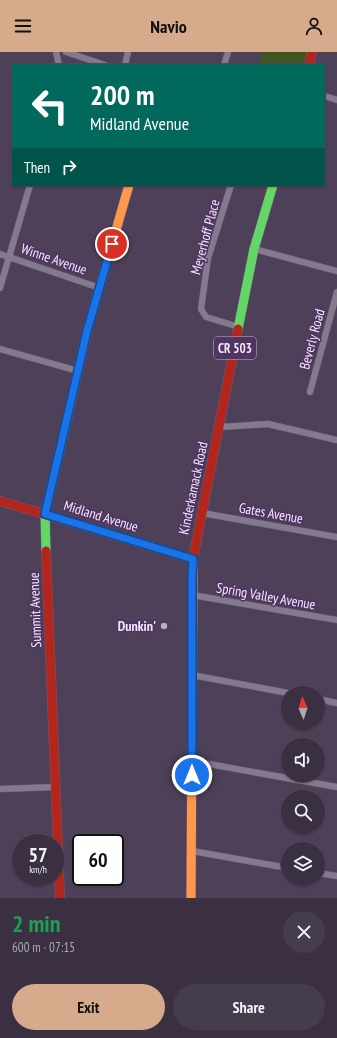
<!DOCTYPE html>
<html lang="en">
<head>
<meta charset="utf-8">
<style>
	:root { --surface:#3a3042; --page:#453c4d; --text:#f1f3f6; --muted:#aba9b2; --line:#544b5b; --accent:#d6ab8b }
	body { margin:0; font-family:"PT Sans Narrow",sans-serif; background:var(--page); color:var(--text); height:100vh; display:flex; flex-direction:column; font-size:15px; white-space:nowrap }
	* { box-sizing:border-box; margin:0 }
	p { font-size:13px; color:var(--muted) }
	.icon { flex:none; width:22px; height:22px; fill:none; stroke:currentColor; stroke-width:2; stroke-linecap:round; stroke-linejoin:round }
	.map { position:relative; height:846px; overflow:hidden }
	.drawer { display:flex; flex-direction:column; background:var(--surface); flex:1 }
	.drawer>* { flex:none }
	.banner { position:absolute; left:12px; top:12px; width:313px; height:122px; border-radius:0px; box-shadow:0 1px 3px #0004,0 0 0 1px var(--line); background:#00695c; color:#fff; overflow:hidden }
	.needle { width:26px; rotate:357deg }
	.controls { position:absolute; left:281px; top:634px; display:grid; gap:8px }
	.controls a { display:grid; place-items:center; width:44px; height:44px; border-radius:50%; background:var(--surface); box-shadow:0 1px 3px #0004,0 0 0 1px var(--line); font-size:20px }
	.speed { position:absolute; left:12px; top:782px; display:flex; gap:8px; font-size:20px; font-weight:700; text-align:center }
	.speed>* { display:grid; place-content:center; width:52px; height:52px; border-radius:50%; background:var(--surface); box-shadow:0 1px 3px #0004,0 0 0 1px var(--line); line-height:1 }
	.speed small { font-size:10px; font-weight:400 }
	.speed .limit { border:2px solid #111; border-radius:6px; background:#fff; color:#111 }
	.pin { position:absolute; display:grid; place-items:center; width:34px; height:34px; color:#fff; margin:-17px; border:2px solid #fff; border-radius:50%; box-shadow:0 1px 4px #0007 }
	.me { position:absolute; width:44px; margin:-22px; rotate:0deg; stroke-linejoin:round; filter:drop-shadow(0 0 3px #0008) }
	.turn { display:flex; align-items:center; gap:14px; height:84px; padding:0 12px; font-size:18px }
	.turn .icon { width:52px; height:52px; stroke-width:2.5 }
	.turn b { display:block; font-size:28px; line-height:34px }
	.then { display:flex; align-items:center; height:38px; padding:0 12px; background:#0003; gap:8px; font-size:15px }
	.round { display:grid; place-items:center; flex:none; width:42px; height:42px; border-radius:21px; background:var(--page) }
	.summary { display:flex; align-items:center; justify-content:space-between; height:68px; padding:0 12px }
	h1 { font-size:24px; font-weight:800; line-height:30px; color:#1e9e55 }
	.action { display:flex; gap:8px; margin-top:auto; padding:8px 12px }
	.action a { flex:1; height:46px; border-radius:24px; background:var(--accent); color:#111; font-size:16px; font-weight:800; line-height:46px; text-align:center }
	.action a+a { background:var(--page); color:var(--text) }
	header { display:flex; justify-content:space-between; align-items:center; height:52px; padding:0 12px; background:var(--accent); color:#111; font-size:18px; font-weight:800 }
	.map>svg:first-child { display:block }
	.green { fill:#405622 }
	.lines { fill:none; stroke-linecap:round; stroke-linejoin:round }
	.street-casing { stroke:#6a5e73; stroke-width:7 }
	.fast-casing { stroke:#6a5e73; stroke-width:10 }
	.slow-casing { stroke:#6a5e73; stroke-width:10 }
	.jam-casing { stroke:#6a5e73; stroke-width:10 }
	.street { stroke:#84798d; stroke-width:6 }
	.fast { stroke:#63d668; stroke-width:9 }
	.slow { stroke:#ff974d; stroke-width:9 }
	.jam { stroke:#b3261e; stroke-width:9 }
	.route-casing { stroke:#114b97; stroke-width:10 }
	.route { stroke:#1a73e8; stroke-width:7 }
	.poi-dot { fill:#baadc4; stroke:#503563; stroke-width:1.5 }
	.labels { text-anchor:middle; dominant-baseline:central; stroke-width:3; stroke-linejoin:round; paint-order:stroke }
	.shield { fill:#503563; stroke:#c3b2d0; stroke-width:1 }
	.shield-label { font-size:13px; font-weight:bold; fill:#f4e8fe }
	.street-label { font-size:14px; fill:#f4e8fe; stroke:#503563 }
	.poi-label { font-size:14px; font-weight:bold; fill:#f4e8fe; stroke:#503563; text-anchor:end }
</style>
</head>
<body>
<header><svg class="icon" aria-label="menu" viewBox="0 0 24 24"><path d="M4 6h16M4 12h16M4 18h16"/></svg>Navio<svg class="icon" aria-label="person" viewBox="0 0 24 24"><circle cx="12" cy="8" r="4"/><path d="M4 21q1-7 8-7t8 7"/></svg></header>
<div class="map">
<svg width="337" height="846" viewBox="0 0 337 846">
	<rect width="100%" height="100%" fill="#4e4058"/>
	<polygon class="green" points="262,0 312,0 309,13 259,13"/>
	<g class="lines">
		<defs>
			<g id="street">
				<polyline points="56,0 59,13"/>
				<polyline points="66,0 105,13"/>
				<polyline points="125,13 128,0"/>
				<polyline points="224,13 228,0"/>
				<polyline points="324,44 337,48"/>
				<polyline points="231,133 208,206 201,257 206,265 239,275"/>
				<polyline points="254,197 337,219"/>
				<polyline points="0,202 100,236"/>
				<polyline points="0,236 30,133"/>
				<polyline points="0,297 78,319"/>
				<polyline points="310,340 337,240"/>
				<polyline points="220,375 268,372 337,388"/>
				<polyline points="202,461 337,485"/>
				<polyline points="192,543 337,568"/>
				<polyline points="192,623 288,641"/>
				<polyline points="318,647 337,651"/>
				<polyline points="192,709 337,735"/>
				<polyline points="0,737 56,735"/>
				<polyline points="192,799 288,816"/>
				<polyline points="318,821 337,824"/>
			</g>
			<g id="fast">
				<polyline points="238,277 254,197 273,133"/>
				<polyline points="46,499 45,462 71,350"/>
			</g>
			<g id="slow">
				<polyline points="71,350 87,279 129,133"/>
				<polyline points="191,846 193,507"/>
			</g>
			<g id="jam">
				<polyline points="309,13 312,0"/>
				<polyline points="0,449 193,507"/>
				<polyline points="46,499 60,846"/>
				<polyline points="193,507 238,277"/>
			</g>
		</defs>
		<use href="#street" class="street-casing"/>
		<use href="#fast" class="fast-casing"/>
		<use href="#slow" class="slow-casing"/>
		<use href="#jam" class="jam-casing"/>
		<use href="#street" class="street"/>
		<use href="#fast" class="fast"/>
		<use href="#slow" class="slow"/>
		<use href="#jam" class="jam"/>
	</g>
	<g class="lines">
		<defs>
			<polyline id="route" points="112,192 87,279 45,462 193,507 192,525 192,723"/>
		</defs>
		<use href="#route" class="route-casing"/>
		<use href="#route" class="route"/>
	</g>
	<circle class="poi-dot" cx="164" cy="574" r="4"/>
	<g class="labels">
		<rect class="shield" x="214" y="285" width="42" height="22" rx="3"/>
		<g class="shield-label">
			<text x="235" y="296">CR 503</text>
		</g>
		<g class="street-label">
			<text transform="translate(205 185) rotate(-75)">Meyerhoff Place</text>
			<text transform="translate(54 207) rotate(19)">Winne Avenue</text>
			<text transform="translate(312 287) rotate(-75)">Beverly Road</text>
			<text transform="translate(193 436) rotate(-78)">Kinderkamack Road</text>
			<text transform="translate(271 461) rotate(10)">Gates Avenue</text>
			<text transform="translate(101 464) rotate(17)">Midland Avenue</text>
			<text transform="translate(266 544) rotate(10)">Spring Valley Avenue</text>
			<text transform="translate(35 558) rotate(-92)">Summit Avenue</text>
		</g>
		<g class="poi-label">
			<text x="156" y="574">Dunkin'</text>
		</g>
	</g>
</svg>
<div class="controls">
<a><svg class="needle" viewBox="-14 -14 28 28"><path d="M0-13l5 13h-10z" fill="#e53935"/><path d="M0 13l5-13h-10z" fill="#aba9b2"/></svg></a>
<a><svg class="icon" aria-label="sound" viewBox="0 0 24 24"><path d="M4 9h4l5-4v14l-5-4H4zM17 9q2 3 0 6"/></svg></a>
<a><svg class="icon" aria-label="search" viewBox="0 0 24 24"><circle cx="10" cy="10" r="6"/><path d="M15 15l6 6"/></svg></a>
<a><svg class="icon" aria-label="layers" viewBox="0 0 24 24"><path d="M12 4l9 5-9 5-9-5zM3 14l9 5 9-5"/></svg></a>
</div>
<div class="speed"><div>57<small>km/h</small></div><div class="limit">60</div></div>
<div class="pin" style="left:112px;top:192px;background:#d93025"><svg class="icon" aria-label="arrive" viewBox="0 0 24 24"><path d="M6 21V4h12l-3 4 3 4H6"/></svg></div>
<svg class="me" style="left:192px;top:723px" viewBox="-20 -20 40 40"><circle r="17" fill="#1a73e8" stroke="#fff" stroke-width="3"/><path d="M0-11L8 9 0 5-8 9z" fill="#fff"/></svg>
<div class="banner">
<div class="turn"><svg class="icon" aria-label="left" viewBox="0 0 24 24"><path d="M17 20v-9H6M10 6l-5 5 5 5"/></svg><div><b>200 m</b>Midland Avenue</div></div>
<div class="then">Then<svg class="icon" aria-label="right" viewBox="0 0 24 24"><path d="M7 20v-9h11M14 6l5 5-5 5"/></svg></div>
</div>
</div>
<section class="drawer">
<div class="summary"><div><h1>2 min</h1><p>600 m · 07:15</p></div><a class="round"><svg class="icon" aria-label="close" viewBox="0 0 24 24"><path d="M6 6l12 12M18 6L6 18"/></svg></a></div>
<div class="action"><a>Exit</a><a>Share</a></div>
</section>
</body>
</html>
